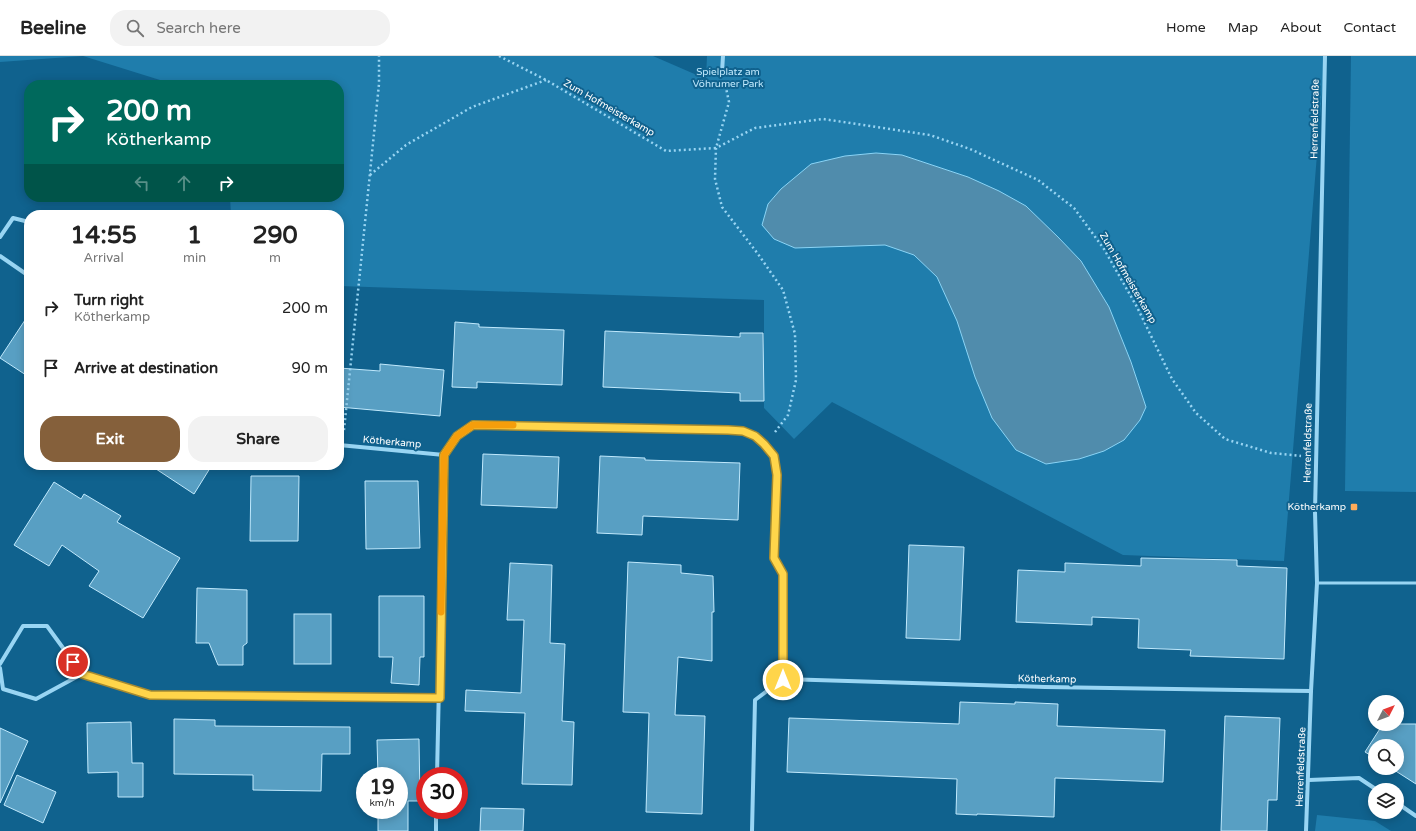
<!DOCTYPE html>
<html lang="en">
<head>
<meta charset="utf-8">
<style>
	:root { --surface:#fff; --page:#f2f2f2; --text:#222; --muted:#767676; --line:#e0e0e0; --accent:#85603b }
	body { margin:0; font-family:"Varela Round",sans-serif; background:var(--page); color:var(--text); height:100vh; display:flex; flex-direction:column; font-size:15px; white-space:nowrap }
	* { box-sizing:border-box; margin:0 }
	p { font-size:13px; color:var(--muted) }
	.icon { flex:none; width:22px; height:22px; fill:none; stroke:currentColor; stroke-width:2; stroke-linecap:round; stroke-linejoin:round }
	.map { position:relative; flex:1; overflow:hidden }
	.panel { position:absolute; left:24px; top:154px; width:320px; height:260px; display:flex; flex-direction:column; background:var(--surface); border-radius:16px; box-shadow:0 2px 10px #0003 }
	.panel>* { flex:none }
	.guide { position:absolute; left:24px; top:24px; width:320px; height:122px; border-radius:16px; box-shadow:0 2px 10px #0003; background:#00695c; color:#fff; overflow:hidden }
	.needle { width:26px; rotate:48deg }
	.controls { position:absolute; left:1368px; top:639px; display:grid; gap:8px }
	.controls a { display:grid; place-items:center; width:36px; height:36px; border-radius:50%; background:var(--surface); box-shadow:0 2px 10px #0003; font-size:20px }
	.speed { position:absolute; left:356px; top:711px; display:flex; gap:8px; font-size:20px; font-weight:700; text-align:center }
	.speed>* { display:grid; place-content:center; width:52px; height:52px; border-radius:50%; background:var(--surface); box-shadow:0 2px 10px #0003; line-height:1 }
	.speed small { font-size:10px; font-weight:400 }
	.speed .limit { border:6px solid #d22; background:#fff; color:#111 }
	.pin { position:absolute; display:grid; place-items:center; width:34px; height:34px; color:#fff; margin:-17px; border:2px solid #fff; border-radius:50%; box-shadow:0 1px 4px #0007 }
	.me { position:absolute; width:44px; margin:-22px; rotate:0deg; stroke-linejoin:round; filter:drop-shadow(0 0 3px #0008) }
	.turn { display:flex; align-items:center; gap:14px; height:84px; padding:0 16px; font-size:18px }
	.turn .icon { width:52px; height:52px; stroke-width:2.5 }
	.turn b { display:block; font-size:28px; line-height:34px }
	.lanes { display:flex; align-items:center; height:38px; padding:0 16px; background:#0003; justify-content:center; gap:20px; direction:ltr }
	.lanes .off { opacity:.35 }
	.eta { display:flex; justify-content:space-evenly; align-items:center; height:68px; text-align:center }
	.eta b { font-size:24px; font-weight:700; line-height:28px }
	.action { display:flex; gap:8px; margin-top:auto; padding:8px 16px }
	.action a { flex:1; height:46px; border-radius:16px; background:var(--accent); color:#fff; font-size:16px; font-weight:700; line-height:46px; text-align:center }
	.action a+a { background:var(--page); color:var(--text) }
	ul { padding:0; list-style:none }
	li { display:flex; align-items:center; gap:12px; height:60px; padding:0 16px }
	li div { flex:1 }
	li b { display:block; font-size:15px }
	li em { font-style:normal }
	header { display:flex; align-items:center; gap:24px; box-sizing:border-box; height:56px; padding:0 20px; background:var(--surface); border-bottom:1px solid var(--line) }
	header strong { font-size:19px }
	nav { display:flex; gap:22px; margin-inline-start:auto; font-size:14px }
	.search { width:280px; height:36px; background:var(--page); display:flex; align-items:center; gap:10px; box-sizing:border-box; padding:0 14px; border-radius:16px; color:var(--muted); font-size:15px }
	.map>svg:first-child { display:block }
	.green { fill:#1f7dac }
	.water { fill:#508cac; stroke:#8ad4f6 }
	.building { fill:#589fc3; stroke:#c0e9fd }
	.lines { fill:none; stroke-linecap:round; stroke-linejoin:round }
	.path { stroke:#99d5f3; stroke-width:2.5; stroke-dasharray:2 3; stroke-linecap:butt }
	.lane { stroke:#99d5f3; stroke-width:3 }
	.street { stroke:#99d5f3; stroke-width:4 }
	.route-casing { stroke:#a68a30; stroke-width:10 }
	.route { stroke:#ffd54a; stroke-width:7 }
	.slow { stroke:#f59e0b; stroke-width:7 }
	.poi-dot { fill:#ffac5a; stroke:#10628e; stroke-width:1.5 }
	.labels { text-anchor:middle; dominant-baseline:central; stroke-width:4; stroke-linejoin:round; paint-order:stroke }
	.park-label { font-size:10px; fill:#c0e9fd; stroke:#10628e }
	.street-label { font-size:10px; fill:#fff; stroke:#10628e }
	.poi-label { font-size:10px; fill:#fff; stroke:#10628e; text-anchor:end }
</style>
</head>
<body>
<header>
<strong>Beeline</strong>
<div class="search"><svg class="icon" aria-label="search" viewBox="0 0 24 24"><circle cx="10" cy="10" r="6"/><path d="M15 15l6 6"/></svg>Search here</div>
<nav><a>Home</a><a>Map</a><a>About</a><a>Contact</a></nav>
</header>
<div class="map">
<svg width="1416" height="775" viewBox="0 0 1416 775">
	<rect width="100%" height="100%" fill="#10628e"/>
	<g class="green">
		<polygon points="0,0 653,0 706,23 707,0 1325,0 1284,505 1123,499 832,346 794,383 764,352 764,244 339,230 339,159 231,159 230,141 339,141 339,29 176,29 83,0 0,6"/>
		<polygon points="1351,0 1416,0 1416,436 1345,435"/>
		<polygon points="1317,759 1375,765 1391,775 1315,775"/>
	</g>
	<polygon class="water" points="876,97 902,99 968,121 999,135 1026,150 1058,181 1081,205 1109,251 1131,306 1146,351 1140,364 1124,384 1104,395 1079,403 1046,408 1016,394 992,362 975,321 957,265 937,221 914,199 885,189 795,192 774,183 762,169 768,148 781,133 811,108 845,100"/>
	<g class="building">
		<polygon points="29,258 29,321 0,302"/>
		<polygon points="455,266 479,268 479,271 564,274 562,329 477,326 477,332 452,331"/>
		<polygon points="605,275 740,281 740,277 763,277 764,345 740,345 740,337 603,331"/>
		<polygon points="380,308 444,314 440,360 339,351 339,312 380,315"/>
		<polygon points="483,398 559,401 557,452 481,449"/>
		<polygon points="600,400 645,402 645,404 740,407 738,464 643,460 642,479 597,477"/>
		<polygon points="150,409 212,409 194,438"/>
		<polygon points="251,420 299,420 298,485 250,485"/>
		<polygon points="365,425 418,425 420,492 366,493"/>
		<polygon points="54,426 81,443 84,438 121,460 117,466 180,502 143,562 89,530 99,515 62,489 49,510 14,489"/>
		<polygon points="909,489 964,491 960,584 906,582"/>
		<polygon points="1141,502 1237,504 1237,510 1287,512 1284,603 1190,600 1191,594 1138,592 1139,563 1092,561 1092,569 1016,566 1018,514 1065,516 1065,507 1141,510"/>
		<polygon points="628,506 681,509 681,517 713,520 714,556 712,556 712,605 678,601 675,659 705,660 702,758 646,756 649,657 623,656"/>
		<polygon points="510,507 552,509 550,587 565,588 562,665 574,666 572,729 522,728 525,657 465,655 466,634 521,637 524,564 507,564"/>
		<polygon points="197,532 247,534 247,587 243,590 243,609 218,609 209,587 196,587"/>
		<polygon points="379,540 424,540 424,601 420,601 419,629 391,627 393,601 379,601"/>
		<rect x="294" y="558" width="37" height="50"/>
		<polygon points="960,646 1015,648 1015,646 1058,648 1057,670 1165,674 1163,726 1055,722 1054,761 977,758 977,759 956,758 957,723 787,716 789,662 959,668"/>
		<polygon points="1225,660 1280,662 1277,744 1268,744 1267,775 1221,775"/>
		<polygon points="174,663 215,664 215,670 350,671 350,698 322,698 321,735 253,734 253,719 174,718"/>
		<polygon points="131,666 132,707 143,707 143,741 118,741 118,716 88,717 87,667"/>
		<polygon points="1383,668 1416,668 1416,728 1391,712 1397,712 1397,690 1375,690 1375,702 1365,696"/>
		<polygon points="0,672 28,685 0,747"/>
		<polygon points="419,683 420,745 408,745 408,775 378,775 378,754 399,754 399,720 378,720 377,684"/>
		<polygon points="17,719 56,736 43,767 4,749"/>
		<polygon points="481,752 524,753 523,775 480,775"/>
	</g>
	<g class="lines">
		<g class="path">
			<polyline points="499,0 546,24 666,95 716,92 729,46 726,32"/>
			<polyline points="370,119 406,89 472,51 546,24"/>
			<polyline points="344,374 379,28 379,0"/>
			<polyline points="775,376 788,359 796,324 795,278 783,234 758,198 722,151 715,123 716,92 755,72 823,63 930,79 970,93 1038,124 1074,152 1104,193 1137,251 1172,323 1196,357 1225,383 1271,397 1301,400"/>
		</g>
		<polyline class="lane" points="1317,527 1416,527"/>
		<g class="street">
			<polyline points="722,16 723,0"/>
			<polyline points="0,181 13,162 29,166"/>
			<polyline points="0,200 29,220"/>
			<polyline points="339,389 444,399"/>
			<polyline points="0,608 23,570 47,570 82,618 150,639 439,642"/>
			<polyline points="0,612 3,633 36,643 82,618"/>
			<polyline points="437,720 444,399 457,380 473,369 743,375 755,380 764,388 774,400 777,419 774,502 783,518 783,623 1045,631 1311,635"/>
			<polyline points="1309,724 1359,722 1377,734"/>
			<polyline points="1397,747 1416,760"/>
			<polyline points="436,775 436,754"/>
			<polyline points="752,775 755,644 783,623"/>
			<polyline points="1306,775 1311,635 1317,527 1315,456 1325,0"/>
		</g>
	</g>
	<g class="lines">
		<defs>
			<polyline id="route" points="73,606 82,618 150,639 440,642 444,399 457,380 473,369 728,374 743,375 755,380 764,388 774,400 777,419 774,502 783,518 783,624"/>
		</defs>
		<use href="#route" class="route-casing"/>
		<use href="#route" class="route"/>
		<polyline class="slow" points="441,556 444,399 457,380 473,369 513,369"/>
	</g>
	<rect class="poi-dot" x="1350" y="447" width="8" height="8" rx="2"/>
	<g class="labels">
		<g class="park-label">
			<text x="728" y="16">Spielplatz am<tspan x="728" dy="12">Vöhrumer Park</tspan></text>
		</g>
		<g class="street-label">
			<text transform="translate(609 52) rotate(30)">Zum Hofmeisterkamp</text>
			<text transform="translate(1315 63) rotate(-89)">Herrenfeldstraße</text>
			<text transform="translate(1128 222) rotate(60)">Zum Hofmeisterkamp</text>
			<text transform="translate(392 386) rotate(5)">Kötherkamp</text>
			<text transform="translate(1308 387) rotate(-89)">Herrenfeldstraße</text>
			<text transform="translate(1047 623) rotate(1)">Kötherkamp</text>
			<text transform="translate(1301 711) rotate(-88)">Herrenfeldstraße</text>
		</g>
		<g class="poi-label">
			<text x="1346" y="451">Kötherkamp</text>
		</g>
	</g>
</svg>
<div class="controls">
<a><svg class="needle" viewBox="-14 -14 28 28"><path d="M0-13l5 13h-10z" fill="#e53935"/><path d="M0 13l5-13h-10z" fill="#767676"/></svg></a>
<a><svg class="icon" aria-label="search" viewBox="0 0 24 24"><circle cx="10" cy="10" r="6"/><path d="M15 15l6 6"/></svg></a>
<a><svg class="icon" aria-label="layers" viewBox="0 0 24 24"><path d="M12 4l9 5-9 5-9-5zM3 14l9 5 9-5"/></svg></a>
</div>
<div class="speed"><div>19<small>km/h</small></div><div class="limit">30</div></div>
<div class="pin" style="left:73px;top:606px;background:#d93025"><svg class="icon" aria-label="arrive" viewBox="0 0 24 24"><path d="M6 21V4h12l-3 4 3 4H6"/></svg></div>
<svg class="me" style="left:783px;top:624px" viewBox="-20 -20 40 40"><circle r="17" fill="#ffd54a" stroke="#fff" stroke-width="3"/><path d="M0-11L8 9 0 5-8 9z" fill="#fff"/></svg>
<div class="guide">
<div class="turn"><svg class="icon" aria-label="right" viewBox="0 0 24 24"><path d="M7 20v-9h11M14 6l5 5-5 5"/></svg><div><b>200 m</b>Kötherkamp</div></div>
<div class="lanes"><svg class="icon off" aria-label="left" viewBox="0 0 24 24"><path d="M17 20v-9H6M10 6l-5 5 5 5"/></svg><svg class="icon off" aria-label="ahead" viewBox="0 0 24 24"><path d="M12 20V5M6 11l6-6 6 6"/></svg><svg class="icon" aria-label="right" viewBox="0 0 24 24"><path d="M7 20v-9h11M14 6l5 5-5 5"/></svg></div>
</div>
<section class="panel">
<div class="eta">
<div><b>14:55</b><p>Arrival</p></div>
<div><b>1</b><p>min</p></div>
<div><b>290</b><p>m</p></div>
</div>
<ul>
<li><svg class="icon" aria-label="right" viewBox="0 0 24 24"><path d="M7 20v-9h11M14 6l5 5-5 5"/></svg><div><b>Turn right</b><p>Kötherkamp</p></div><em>200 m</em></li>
<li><svg class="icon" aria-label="arrive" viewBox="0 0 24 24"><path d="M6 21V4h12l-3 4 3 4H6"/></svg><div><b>Arrive at destination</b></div><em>90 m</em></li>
</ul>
<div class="action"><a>Exit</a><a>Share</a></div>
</section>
</div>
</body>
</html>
